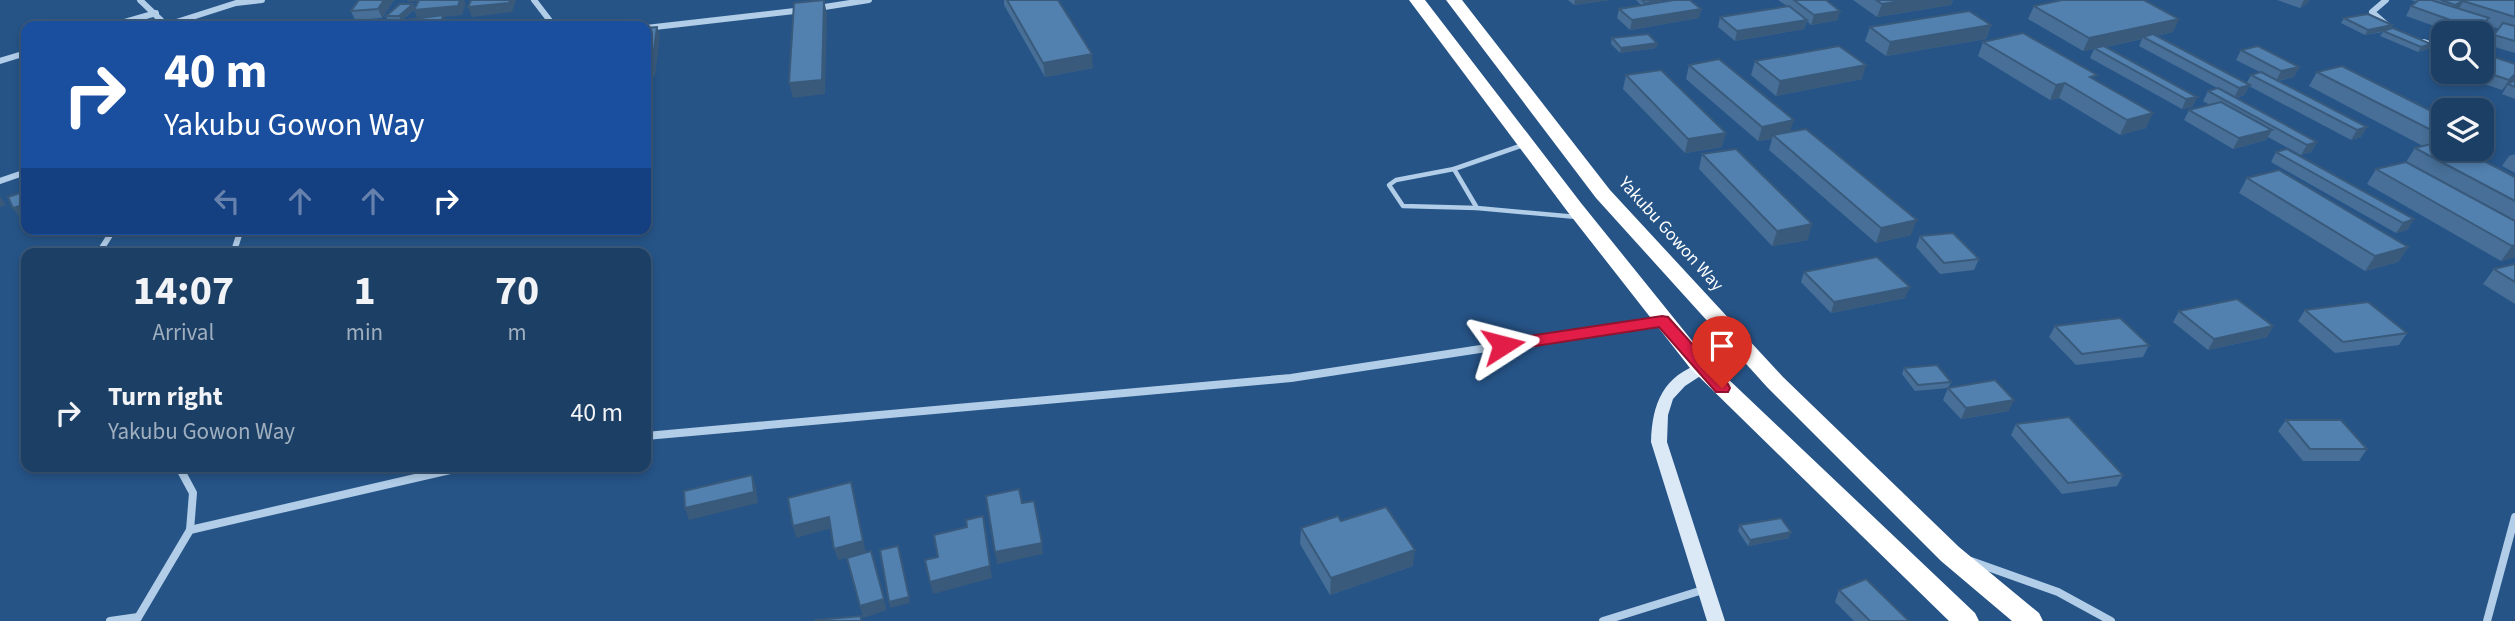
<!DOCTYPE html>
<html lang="en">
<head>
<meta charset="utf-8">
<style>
	:root { --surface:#1c3f65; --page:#294a6e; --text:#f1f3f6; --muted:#a0afbf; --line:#3a5879 }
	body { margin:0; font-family:"Source Sans 3",sans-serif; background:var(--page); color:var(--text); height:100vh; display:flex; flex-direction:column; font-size:26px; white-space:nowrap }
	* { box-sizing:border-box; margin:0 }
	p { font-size:23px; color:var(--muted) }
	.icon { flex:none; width:38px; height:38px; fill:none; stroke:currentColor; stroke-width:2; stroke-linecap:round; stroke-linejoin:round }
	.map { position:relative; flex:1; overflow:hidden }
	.sheet { position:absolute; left:21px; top:248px; width:630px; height:224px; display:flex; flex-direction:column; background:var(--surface); border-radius:14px; box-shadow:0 4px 10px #0003,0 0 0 2px var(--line) }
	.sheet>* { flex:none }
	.hud { position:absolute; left:21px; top:21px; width:630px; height:214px; border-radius:14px; box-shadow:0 4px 10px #0003,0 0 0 2px var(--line); background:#1a4fa0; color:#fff; overflow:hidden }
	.tools { position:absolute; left:2431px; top:21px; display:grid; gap:14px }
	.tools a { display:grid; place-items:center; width:63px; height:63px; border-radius:14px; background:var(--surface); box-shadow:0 4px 10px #0003,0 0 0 2px var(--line); font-size:35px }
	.pin { position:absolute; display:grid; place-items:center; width:60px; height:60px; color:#fff; margin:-72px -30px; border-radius:50% 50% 50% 0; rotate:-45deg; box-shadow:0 0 7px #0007 }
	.pin .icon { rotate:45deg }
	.me { position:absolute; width:77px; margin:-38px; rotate:81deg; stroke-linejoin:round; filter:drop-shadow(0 0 5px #0008) }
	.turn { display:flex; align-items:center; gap:24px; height:147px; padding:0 28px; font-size:32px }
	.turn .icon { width:91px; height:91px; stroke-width:2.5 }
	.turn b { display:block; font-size:49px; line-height:60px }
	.lanes { display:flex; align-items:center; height:66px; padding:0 28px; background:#0003; justify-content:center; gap:35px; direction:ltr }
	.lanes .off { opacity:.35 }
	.eta { display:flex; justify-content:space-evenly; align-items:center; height:119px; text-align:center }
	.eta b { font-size:42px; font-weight:700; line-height:49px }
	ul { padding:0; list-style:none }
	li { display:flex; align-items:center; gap:21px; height:91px; padding:0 28px }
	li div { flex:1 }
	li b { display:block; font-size:26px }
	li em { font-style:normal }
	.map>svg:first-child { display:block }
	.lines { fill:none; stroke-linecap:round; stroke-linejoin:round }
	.lane { stroke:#b1cde8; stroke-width:4.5 }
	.street-far1 { stroke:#b1cde8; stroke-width:6 }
	.street { stroke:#b1cde8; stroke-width:8 }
	.secondary { fill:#dbe9f7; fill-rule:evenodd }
	.highway { fill:#fff; fill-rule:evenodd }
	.wall { fill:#476f97 }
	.shaded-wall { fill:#395a7b }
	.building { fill:#5281b0; stroke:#395a7b; stroke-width:2 }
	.route { fill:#e11d48; stroke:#92132f; stroke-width:2 }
	.labels { text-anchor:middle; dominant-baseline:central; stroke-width:6; stroke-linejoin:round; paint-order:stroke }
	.street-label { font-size:18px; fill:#fff; stroke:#265487 }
</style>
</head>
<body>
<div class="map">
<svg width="2515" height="621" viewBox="0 0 2515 621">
	<rect width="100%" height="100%" fill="#265487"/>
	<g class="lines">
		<g class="lane">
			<polyline points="1523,145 1454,169 1477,208 1577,217"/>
			<polyline points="1454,169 1396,180 1389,185 1403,206 1477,208"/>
		</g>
		<g class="street-far1">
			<polyline points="140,0 167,26"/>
			<polyline points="534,0 554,26"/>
			<polyline points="2386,0 2372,12 2388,26"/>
			<polyline points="818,8 869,0"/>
			<polyline points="167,25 236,3 262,0"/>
			<polyline points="111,26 156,13"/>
			<polyline points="646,28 803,10"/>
			<polyline points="2424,42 2443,49"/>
			<polyline points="0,61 26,53"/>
			<polyline points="0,181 26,172"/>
			<polyline points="98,254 114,229"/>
			<polyline points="233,254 241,229"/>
		</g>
		<g class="street">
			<polyline points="646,436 1291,378 1663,321"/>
			<polyline points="190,530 463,467"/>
			<polyline points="1971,561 2058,592 2111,621"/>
			<polyline points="110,621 138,617"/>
			<polyline points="136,621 190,530 193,493 179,467"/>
			<polyline points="1603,621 1706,589"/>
			<polyline points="2487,621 2515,517"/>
		</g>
		<path class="secondary" d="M1703,363L1710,368L1708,371L1685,386L1673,399L1668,415L1667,442L1725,621H1707L1651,442C1652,404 1663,375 1703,363Z"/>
		<g class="highway">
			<polygon points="1409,0 1425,0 1581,203 1706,358 1975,613 1979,621 1949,621 1690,368 1567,211"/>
			<polygon points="1446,0 1462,0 1610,190 1783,377 1959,547 2039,613 2043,621 2012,621 1941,561 1767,387 1596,198"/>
		</g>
	</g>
	<g class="wall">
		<polygon points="359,0 394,0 382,18 355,20 351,11"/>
		<polygon points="1004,0 1058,0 1093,68 1045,77 1004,5"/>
		<polygon points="1568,0 1610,0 1574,5"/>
		<polygon points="1636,0 1661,0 1661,2 1698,2 1693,2 1701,9 1699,18 1630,30 1617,18 1619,9 1641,5"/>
		<polygon points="1778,0 1826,0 1838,20 1811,25 1807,21 1804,29 1735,41 1718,27 1720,17 1787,6"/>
		<polygon points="1853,0 1953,0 1951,5 1877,17"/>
		<polygon points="2277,0 2309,0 2308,3 2300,8"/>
		<polygon points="2411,0 2515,0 2515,53 2488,45 2499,29 2485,24 2476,33 2454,33 2406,16 2411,6 2416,2"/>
		<polygon points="413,4 415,9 401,21 388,21 386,16"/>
		<polygon points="2034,6 2173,32 2156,36 2246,84 2251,75 2260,72 2236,60 2241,50 2299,67 2294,77 2278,81 2367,127 2361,137 2351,140 2249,86 2244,95 2236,98 2317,142 2311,152 2301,155 2268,137 2266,140 2233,149 2184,120 2189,110 2210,105 2203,101 2208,91 2217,88 2139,46 2142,39 2106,47 2197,97 2192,107 2182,109 2090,58 2094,49 2083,51 2028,19"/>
		<polygon points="2344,18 2392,25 2390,29 2431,44 2428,49 2418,52 2380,36 2383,32 2365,35 2341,23"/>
		<polygon points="1991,25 1986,39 1886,56 1865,41 1870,27"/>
		<polygon points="1612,38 1657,43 1656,48 1620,53 1611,44"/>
		<polygon points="1983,42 2095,80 2146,128 2120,135 2059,98 2050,100 1978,56"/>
		<polygon points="2482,57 2511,82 2515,80 2515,99 2502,94 2507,86 2502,90 2464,77 2467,72 2482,72"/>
		<polygon points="1755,61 1862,79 1776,96 1751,75"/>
		<polygon points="1689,65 1790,132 1911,235 1876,243 1769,150 1772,139 1758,141 1686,79"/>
		<polygon points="2317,72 2443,117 2443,149 2515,177 2515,257 2501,261 2367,184 2376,169 2406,162 2415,148 2423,146 2309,86"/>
		<polygon points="1626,75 1722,147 1685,153 1623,89"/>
		<polygon points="2276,152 2414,219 2407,230 2396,233 2271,162"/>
		<polygon points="1702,154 1808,240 1772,246 1699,169"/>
		<polygon points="2515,154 2515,173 2502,166 2509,156"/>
		<polygon points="2247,178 2408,247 2398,262 2365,271 2239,193"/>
		<polygon points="1920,236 1979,259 1974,270 1940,274 1916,247"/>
		<polygon points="2515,264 2515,304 2483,284 2494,269"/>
		<polygon points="1804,272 1905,298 1831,313 1801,282"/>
		<polygon points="2305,310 2407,333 2399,345 2335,353 2298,321"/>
		<polygon points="2179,311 2273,326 2267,337 2208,350 2173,322"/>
		<polygon points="2055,326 2149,345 2143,357 2076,365 2049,337"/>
		<polygon points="1904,368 1951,382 1948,388 1915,391 1902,374"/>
		<polygon points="1948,388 2009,411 1961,419 1943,400"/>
		<polygon points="2286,420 2367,449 2359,461 2303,461 2278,431"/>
		<polygon points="2016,424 2123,475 2117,486 2062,494 2011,435"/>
		<polygon points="1341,521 1413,566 1330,595 1300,544 1301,528"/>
		<polygon points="1740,525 1789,538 1748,546 1738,531"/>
		<polygon points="1839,590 1909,621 1854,621 1835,602"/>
	</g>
	<g class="shaded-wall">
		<polygon points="384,0 394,0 382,18 378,9"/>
		<polygon points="407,0 427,0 408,2"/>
		<polygon points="460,0 464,0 466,4 462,15 444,17 446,26 440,26 418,20 414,10"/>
		<polygon points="510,0 516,0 512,12 472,17 468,7"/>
		<polygon points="824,0 827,14 825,94 793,98 789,83"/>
		<polygon points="1575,0 1610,0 1574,5"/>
		<polygon points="1906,0 1953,0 1951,5 1877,17 1882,4"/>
		<polygon points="2304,0 2309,0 2308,3 2300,8"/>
		<polygon points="2463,2 2457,11 2449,14 2455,5"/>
		<polygon points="413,4 415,9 401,21 399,16"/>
		<polygon points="1701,9 1699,18 1630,30 1632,20"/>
		<polygon points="1840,11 1838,20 1811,25 1814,15"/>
		<polygon points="2489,18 2483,27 2476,33 2474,33 2476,29"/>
		<polygon points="2179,19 2173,32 2146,38 2143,37 2142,39 2096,49 2094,48 2094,49 2083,51 2089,38"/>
		<polygon points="1807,20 1804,29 1735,41 1737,31"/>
		<polygon points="1991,25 1986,39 1886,56 1890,42"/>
		<polygon points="2392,25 2389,30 2365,35 2368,30"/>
		<polygon points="657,27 660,36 655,76 646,77 646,67"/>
		<polygon points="1657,43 1656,48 1620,53 1621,48"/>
		<polygon points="2431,44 2428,49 2418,52 2421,47"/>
		<polygon points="1092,54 1093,68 1045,77 1043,63"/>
		<polygon points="1866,65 1862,79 1776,96 1780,81"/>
		<polygon points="2299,67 2294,77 2276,81 2281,71"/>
		<polygon points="2515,74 2515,79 2502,90 2509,80"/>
		<polygon points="2065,83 2059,98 2050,100 2056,85"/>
		<polygon points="2250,85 2244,95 2234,98 2239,88"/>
		<polygon points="2197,97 2192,107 2182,109 2186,99"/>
		<polygon points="2153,113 2146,128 2120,135 2127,120"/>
		<polygon points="1794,120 1789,135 1773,135 1772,139 1758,141 1762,127"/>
		<polygon points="2367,127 2361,137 2351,140 2357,130"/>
		<polygon points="2272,130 2266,140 2233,149 2239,138"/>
		<polygon points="1726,133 1722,147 1685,153 1688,139"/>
		<polygon points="2441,135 2443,135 2443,147 2431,150"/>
		<polygon points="2317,142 2311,152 2301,155 2307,145"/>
		<polygon points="0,196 6,205 0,207"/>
		<polygon points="26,204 26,217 20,219 13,208"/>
		<polygon points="2414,219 2407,230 2396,233 2403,223"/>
		<polygon points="1917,220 1911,235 1876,243 1881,228"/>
		<polygon points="1812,224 1808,240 1772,246 1777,231"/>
		<polygon points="2515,245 2515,257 2501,261 2512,246"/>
		<polygon points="2408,247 2398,262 2365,271 2375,256"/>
		<polygon points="1910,287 1905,298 1831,313 1834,302"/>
		<polygon points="2273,326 2267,337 2208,350 2214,339"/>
		<polygon points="2014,400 2009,411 1961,419 1966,408"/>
		<polygon points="752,475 756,487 758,503 689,520 685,508"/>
		<polygon points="851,482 866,553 838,560 834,549"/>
		<polygon points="983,516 992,578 933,594 930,582"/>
		<polygon points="829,517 832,528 796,538 793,526"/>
		<polygon points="1791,532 1789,538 1748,546 1750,540"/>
		<polygon points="1042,543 1043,554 997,564 995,552"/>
		<polygon points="1415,550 1413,566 1330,595 1331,578"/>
		<polygon points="900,552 910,603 890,608 889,602"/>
		<polygon points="884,599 887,610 863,618 860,606"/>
	</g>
	<g class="building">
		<polygon points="359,0 384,0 378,9 351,11"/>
		<polygon points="419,0 460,0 458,6 414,10"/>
		<polygon points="471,0 510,0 509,3 468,7"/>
		<polygon points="824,0 822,80 789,83 794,3"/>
		<polygon points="1007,0 1058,0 1092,54 1043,63"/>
		<polygon points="1642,0 1662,0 1645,3"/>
		<polygon points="1674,0 1690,0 1701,9 1632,20 1619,9"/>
		<polygon points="1794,0 1826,0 1840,11 1814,15"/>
		<polygon points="1876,0 1906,0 1882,4"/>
		<polygon points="2062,0 2144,0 2179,19 2089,38 2034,6"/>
		<polygon points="2419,0 2431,0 2489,18 2476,29 2411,6"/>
		<polygon points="2441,0 2464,0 2455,5"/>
		<polygon points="2464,0 2515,0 2515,17 2463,1"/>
		<polygon points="400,4 413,4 399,16 386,16"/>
		<polygon points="1789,6 1807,20 1737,31 1720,17"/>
		<polygon points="1969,11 1991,25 1890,42 1870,27"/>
		<polygon points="2368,14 2392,25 2368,30 2344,18"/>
		<polygon points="443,15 440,26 405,26 407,20"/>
		<polygon points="2503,23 2515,26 2515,41 2494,35"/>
		<polygon points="657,27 652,66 646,67 646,28"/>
		<polygon points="2393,28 2431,44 2421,47 2383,31"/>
		<polygon points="2023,33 2097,75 2090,77 2153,113 2127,120 2065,83 2056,85 1983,42"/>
		<polygon points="1648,34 1657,43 1621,48 1612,38"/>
		<polygon points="2153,34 2250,85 2239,88 2143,37"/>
		<polygon points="1839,46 1866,65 1780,81 1755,61"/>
		<polygon points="2104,46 2197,97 2186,99 2094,48"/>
		<polygon points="2258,46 2299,67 2281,71 2241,50"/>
		<polygon points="2485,54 2515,64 2515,74 2509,80 2482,71 2482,57"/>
		<polygon points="1719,59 1794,120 1762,127 1689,65"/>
		<polygon points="2342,66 2443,117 2443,135 2441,135 2317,72"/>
		<polygon points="1661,70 1726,133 1688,139 1626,75"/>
		<polygon points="2261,72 2367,127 2357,130 2251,75"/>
		<polygon points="2515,80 2515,87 2508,84"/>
		<polygon points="2218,88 2317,142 2307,145 2208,91"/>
		<polygon points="2221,102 2272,130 2239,138 2189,110"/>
		<polygon points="1806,129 1917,220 1881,228 1773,135"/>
		<polygon points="2443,141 2443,149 2461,149 2515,177 2515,201 2415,148"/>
		<polygon points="1736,149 1812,224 1777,231 1702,154"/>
		<polygon points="2287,149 2414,219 2403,223 2276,152"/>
		<polygon points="2406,162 2515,221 2515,245 2512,246 2376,169"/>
		<polygon points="2279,170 2408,247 2375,256 2247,178"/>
		<polygon points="26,191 26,204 13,208 8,197"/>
		<polygon points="1953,233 1979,259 1944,263 1920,236"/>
		<polygon points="1877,257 1910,287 1834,302 1804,272"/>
		<polygon points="2515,264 2515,282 2494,269"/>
		<polygon points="2237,299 2273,326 2214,339 2179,311"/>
		<polygon points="2368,302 2407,333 2343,342 2305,310"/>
		<polygon points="2120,318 2149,345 2082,354 2055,326"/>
		<polygon points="1937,365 1951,382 1918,385 1904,368"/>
		<polygon points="1995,380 2014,400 1966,408 1948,388"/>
		<polygon points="2069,417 2123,475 2068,483 2016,424"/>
		<polygon points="2286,420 2341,420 2367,449 2310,449"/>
		<polygon points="752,475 754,492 685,508 684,491"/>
		<polygon points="851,482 863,541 834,549 829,517 793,526 788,498"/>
		<polygon points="1019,489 1022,503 1034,501 1042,543 995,552 986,496"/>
		<polygon points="1386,507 1415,550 1331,578 1301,528 1338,516 1341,521"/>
		<polygon points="983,516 990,566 930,582 925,560 938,557 934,535 967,527 966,520"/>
		<polygon points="1781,518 1791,532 1750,540 1740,525"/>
		<polygon points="898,546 909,597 889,602 880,550"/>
		<polygon points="871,551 884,599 860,606 847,558"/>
		<polygon points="1866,579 1909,621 1870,621 1839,590"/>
		<polygon points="861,616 861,621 816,621 816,620"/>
	</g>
	<polygon class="route" points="1662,316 1668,317 1728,384 1730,388 1728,392 1716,392 1659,327 1503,351 1495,345 1503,340"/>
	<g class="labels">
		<g class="street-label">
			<text transform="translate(1671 234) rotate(48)">Yakubu Gowon Way</text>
		</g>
	</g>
</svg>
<div class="tools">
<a><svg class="icon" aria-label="search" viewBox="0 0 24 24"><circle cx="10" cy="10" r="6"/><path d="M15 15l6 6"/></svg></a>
<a><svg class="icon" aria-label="layers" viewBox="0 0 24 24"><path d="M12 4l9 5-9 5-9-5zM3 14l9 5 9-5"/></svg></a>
</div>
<div class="pin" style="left:1722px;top:388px;background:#d93025"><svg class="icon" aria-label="arrive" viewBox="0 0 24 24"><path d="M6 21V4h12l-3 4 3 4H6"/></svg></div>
<svg class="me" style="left:1503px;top:345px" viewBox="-20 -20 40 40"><path d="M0-17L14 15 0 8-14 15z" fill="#e11d48" stroke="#fff" stroke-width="4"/></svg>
<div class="hud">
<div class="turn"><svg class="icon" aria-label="right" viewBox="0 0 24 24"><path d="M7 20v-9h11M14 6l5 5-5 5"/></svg><div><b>40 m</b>Yakubu Gowon Way</div></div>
<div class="lanes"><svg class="icon off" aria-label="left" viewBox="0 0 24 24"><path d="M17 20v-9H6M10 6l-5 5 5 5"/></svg><svg class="icon off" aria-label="ahead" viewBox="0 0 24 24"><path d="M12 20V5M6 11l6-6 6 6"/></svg><svg class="icon off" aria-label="ahead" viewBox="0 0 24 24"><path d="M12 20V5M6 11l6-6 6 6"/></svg><svg class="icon" aria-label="right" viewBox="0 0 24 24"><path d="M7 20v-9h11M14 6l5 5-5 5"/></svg></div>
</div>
<section class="sheet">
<div class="eta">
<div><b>14:07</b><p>Arrival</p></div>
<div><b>1</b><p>min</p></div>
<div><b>70</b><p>m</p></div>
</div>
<ul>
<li><svg class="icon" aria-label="right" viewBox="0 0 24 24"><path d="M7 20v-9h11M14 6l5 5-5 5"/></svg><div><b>Turn right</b><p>Yakubu Gowon Way</p></div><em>40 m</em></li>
</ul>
</section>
</div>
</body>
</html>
